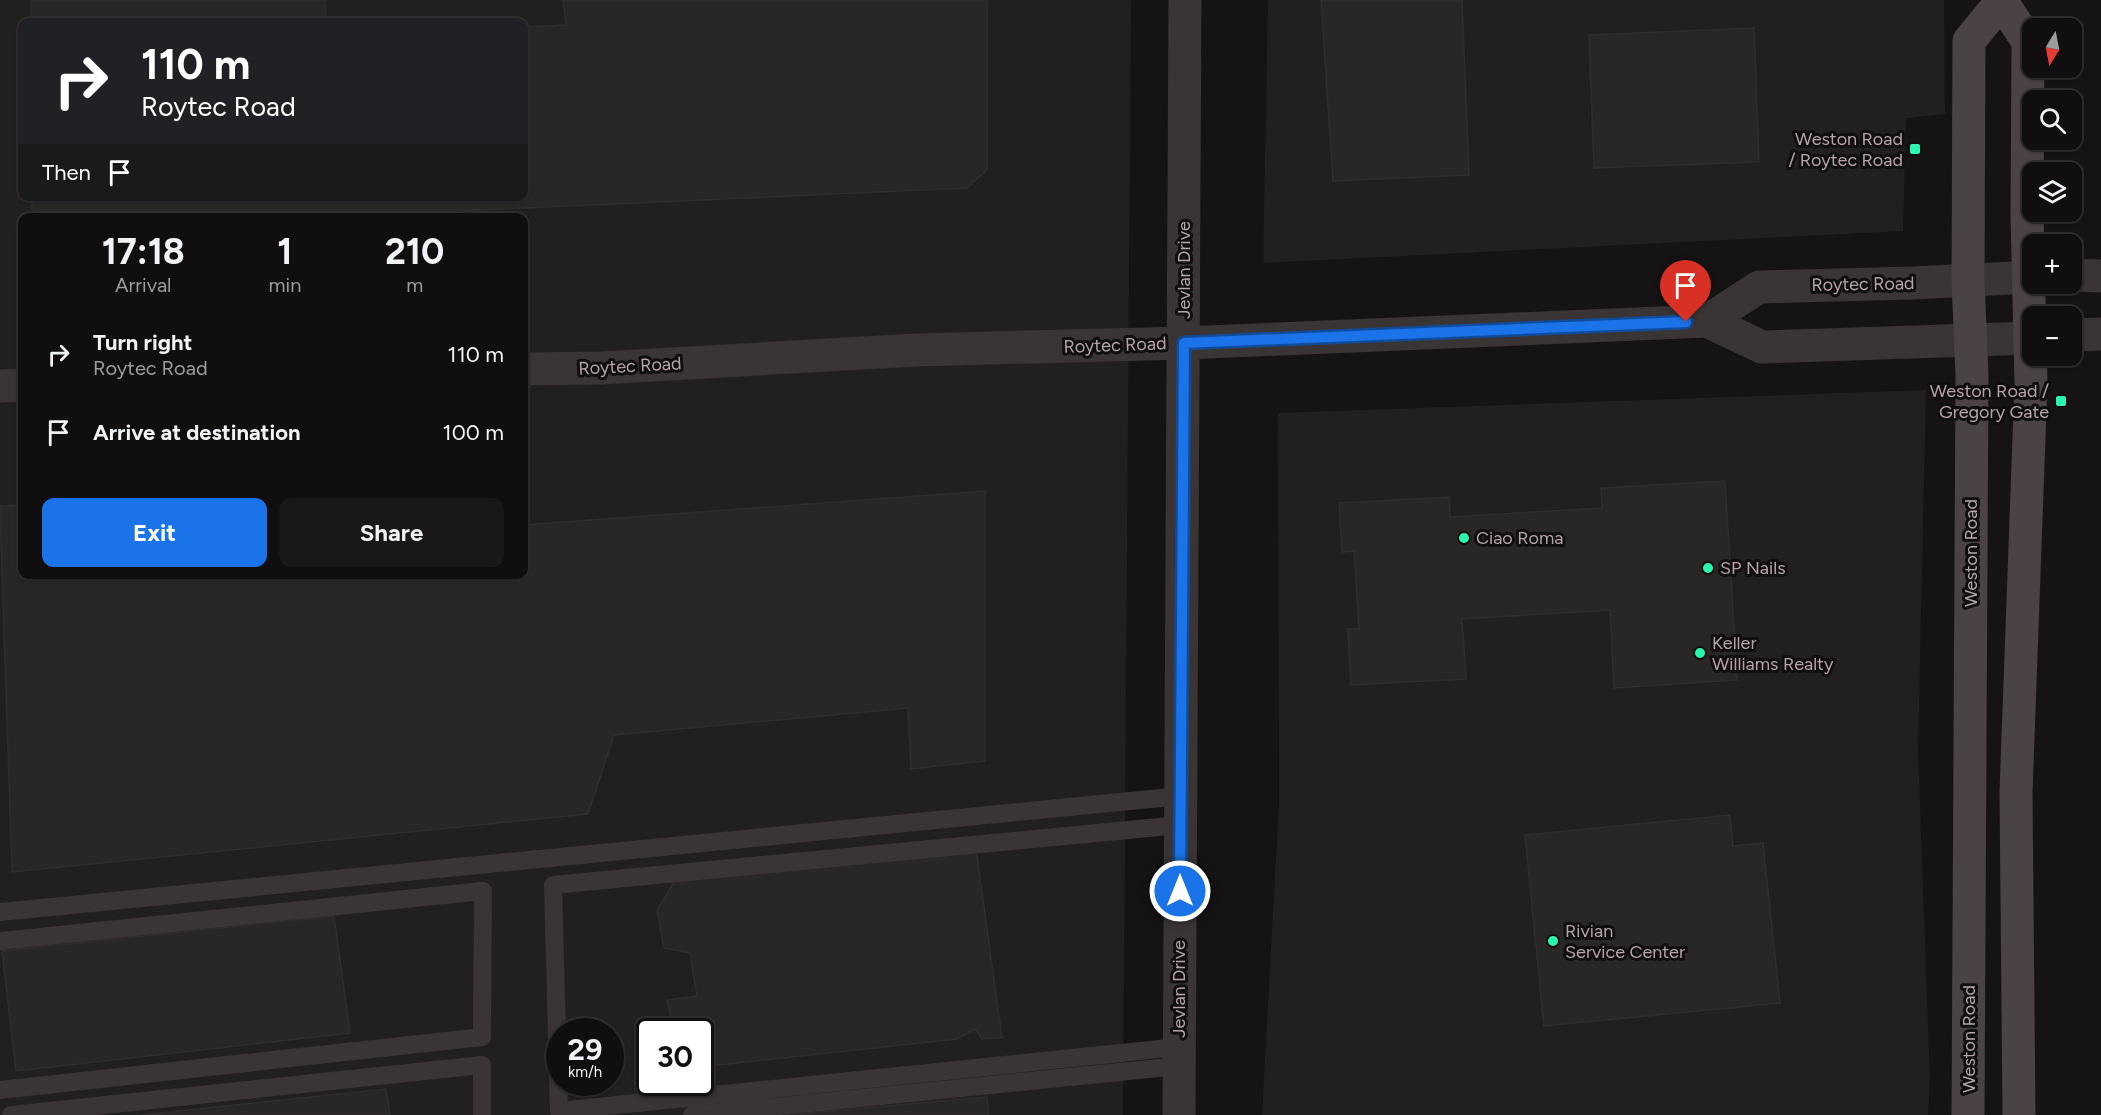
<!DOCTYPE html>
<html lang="en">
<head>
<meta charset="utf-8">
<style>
	:root { --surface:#100e0e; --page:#191717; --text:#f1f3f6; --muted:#9c9c9e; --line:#302e2e; --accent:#1a73e8 }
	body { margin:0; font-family:Figtree,sans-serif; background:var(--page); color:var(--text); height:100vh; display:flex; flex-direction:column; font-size:22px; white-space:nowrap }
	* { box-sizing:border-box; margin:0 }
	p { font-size:20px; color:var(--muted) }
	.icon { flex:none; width:33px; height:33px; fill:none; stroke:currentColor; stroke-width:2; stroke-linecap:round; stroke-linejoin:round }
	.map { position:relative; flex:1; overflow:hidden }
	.drawer { position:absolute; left:18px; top:213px; width:510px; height:366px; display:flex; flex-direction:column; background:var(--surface); border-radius:12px; box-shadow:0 2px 4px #0004,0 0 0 2px var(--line) }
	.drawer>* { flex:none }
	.top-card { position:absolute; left:18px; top:18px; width:510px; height:183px; border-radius:12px; box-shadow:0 2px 4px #0004,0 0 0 2px var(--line); background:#202124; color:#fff; overflow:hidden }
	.needle { width:39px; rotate:190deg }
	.tools { position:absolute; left:2022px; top:18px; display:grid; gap:12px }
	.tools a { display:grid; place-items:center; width:60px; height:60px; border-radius:12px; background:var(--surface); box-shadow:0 2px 4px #0004,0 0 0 2px var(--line); font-size:30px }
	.speed { position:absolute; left:546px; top:1018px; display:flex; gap:12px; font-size:30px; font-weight:700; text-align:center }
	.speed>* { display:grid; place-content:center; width:78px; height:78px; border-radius:50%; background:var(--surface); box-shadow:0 2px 4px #0004,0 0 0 2px var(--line); line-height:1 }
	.speed small { font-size:15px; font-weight:400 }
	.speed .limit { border:3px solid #111; border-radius:9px; background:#fff; color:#111 }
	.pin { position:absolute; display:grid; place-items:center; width:51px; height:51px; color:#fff; margin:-62px -26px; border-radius:50% 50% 50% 0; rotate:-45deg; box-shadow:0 0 6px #0007 }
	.pin .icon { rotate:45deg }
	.me { position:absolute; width:66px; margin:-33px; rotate:0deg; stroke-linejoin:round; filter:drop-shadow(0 0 4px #0008) }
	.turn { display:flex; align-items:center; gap:21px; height:126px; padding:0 24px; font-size:27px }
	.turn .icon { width:78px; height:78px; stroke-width:2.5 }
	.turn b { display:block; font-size:42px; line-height:51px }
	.then { display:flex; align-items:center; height:57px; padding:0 24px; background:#0003; gap:12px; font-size:22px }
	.eta { display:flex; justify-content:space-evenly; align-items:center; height:102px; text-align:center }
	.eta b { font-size:36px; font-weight:700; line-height:42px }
	.button { display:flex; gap:12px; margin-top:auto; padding:12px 24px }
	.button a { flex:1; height:69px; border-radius:12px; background:var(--accent); color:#fff; font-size:24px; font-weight:700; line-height:69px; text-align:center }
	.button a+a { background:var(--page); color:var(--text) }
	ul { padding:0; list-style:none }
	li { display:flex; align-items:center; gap:18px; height:78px; padding:0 24px }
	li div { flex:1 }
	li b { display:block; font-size:22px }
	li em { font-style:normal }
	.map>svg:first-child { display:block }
	.built { fill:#221f1f; fill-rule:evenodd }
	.building { fill:#292626; stroke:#312d2d; stroke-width:1.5 }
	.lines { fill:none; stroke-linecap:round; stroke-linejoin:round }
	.lane { stroke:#3a3435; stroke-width:18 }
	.street { stroke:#3a3435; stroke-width:33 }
	.secondary { stroke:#4a4244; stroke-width:33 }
	.route-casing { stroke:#114b97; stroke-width:15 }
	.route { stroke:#1a73e8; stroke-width:10 }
	.poi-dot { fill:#29f7b1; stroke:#100e0e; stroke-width:2 }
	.labels { text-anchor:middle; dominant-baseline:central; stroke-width:6; stroke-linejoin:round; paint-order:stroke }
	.poi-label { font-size:18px; fill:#b6a4aa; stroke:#100e0e; text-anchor:start }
	.street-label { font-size:18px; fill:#b6a4aa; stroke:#100e0e }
</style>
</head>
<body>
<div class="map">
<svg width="2101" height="1115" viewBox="0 0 2101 1115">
	<rect width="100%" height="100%" fill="#151313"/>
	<g class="built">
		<path d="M0,0H1131L1123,1115H0ZM22,22H524V196H22ZM22,218H524V574H22ZM560,1032H610V1083H560ZM650,1032H700V1083H650Z"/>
		<polygon points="1268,0 1944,0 1945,114 1906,118 1903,231 1263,263"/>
		<polygon points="1926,390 1918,751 1930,1079 1928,1115 1262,1115 1279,803 1278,413"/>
	</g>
	<g class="building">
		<polygon points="31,0 325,0 326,22 31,22"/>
		<polygon points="563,0 987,0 987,170 967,188 304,218 32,218 32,196 524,196 524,27 566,25"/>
		<polygon points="1321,0 1462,0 1469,175 1333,181"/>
		<polygon points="1754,28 1759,162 1594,168 1589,35"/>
		<polygon points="1725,481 1737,680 1614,688 1610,610 1462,619 1466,679 1351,685 1348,629 1359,629 1354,551 1342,552 1339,503 1449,497 1450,517 1602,508 1601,488"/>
		<polygon points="985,491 985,761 911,769 908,708 614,735 588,814 12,872 0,506 22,505 22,574 524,574 524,525"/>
		<polygon points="1730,815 1733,846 1763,843 1780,1003 1544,1026 1525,835"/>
		<polygon points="976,849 1002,1038 982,1039 975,1029 957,1039 701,1067 700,1032 674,1032 667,1000 697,996 690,953 664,948 657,910 675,881"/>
		<polygon points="334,916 350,1033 16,1071 2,951"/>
		<polygon points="386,1089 390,1115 141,1115"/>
		<polygon points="987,1097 989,1115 785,1115"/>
	</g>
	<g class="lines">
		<g class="lane">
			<polyline points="0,912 1181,796"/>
			<polyline points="0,941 483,891 482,1037 0,1090"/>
			<polyline points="1179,1047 559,1111 553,885 1180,825"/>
			<polyline points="11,1115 482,1065 482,1115"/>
			<polyline points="692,1115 1179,1066"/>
		</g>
		<g class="street">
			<polyline points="2072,275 2101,276"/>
			<polyline points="1707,321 1759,287 1912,283 2032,277"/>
			<polyline points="2072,335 2101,334"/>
			<polyline points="524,369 601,368 915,350 1184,343 1707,321 1762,347 2032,338"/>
			<polyline points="0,386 22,385"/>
			<polyline points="1179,1115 1185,0"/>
		</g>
		<g class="secondary">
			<polyline points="2001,0 2028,42 2027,215 2031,383 2016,792 2019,1115"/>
			<polyline points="1968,1115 1972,375 1968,280 1969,41 2001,2"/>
		</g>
	</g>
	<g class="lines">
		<defs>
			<polyline id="route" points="1180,891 1184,343 1686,322"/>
		</defs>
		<use href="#route" class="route-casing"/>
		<use href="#route" class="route"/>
	</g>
	<g class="poi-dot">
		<rect x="1909" y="143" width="12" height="12" rx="3"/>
		<rect x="2055" y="395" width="12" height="12" rx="3"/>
		<circle cx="1464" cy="538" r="6"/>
		<circle cx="1708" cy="568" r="6"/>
		<circle cx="1700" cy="653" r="6"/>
		<circle cx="1553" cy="941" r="6"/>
	</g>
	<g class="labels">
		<g class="poi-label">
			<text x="1903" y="139" text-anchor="end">Weston Road<tspan x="1903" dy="21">/ Roytec Road</tspan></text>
			<text x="2049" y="391" text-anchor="end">Weston Road /<tspan x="2049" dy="21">Gregory Gate</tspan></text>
			<text x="1476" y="538">Ciao Roma</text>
			<text x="1720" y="568">SP Nails</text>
			<text x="1712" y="643">Keller<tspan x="1712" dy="21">Williams Realty</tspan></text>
			<text x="1565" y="931">Rivian<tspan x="1565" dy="21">Service Center</tspan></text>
		</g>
		<g class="street-label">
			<text transform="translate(1184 270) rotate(-90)">Jevlan Drive</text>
			<text transform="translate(1863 284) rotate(-1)">Roytec Road</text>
			<text transform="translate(1115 345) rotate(-2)">Roytec Road</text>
			<text transform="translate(630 366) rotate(-3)">Roytec Road</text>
			<text transform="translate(1971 553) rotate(-90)">Weston Road</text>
			<text transform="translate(1179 989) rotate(-90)">Jevlan Drive</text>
			<text transform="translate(1969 1039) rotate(-90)">Weston Road</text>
		</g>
	</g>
</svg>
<div class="tools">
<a><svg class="needle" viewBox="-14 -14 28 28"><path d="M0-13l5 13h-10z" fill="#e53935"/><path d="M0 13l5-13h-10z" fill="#9c9c9e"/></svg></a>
<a><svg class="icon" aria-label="search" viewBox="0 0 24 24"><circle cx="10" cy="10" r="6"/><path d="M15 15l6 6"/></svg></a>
<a><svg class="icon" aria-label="layers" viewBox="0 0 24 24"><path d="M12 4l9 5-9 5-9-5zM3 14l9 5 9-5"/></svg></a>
<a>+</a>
<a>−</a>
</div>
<div class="speed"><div>29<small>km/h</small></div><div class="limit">30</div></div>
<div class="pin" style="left:1686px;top:322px;background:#d93025"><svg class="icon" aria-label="arrive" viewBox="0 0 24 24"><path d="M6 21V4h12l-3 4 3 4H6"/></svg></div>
<svg class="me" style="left:1180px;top:891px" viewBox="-20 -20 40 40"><circle r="17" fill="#1a73e8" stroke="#fff" stroke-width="3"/><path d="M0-11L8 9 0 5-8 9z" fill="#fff"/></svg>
<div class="top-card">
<div class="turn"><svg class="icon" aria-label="right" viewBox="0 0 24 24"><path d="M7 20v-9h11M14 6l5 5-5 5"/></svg><div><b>110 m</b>Roytec Road</div></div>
<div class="then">Then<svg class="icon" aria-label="arrive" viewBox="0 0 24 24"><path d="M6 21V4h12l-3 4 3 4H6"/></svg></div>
</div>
<section class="drawer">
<div class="eta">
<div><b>17:18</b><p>Arrival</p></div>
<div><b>1</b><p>min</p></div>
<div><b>210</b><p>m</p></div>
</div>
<ul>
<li><svg class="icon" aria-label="right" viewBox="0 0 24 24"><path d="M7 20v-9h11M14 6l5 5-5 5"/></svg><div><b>Turn right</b><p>Roytec Road</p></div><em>110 m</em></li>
<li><svg class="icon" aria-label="arrive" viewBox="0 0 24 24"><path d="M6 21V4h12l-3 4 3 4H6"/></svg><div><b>Arrive at destination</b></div><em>100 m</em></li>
</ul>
<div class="button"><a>Exit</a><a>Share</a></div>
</section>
</div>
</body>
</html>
